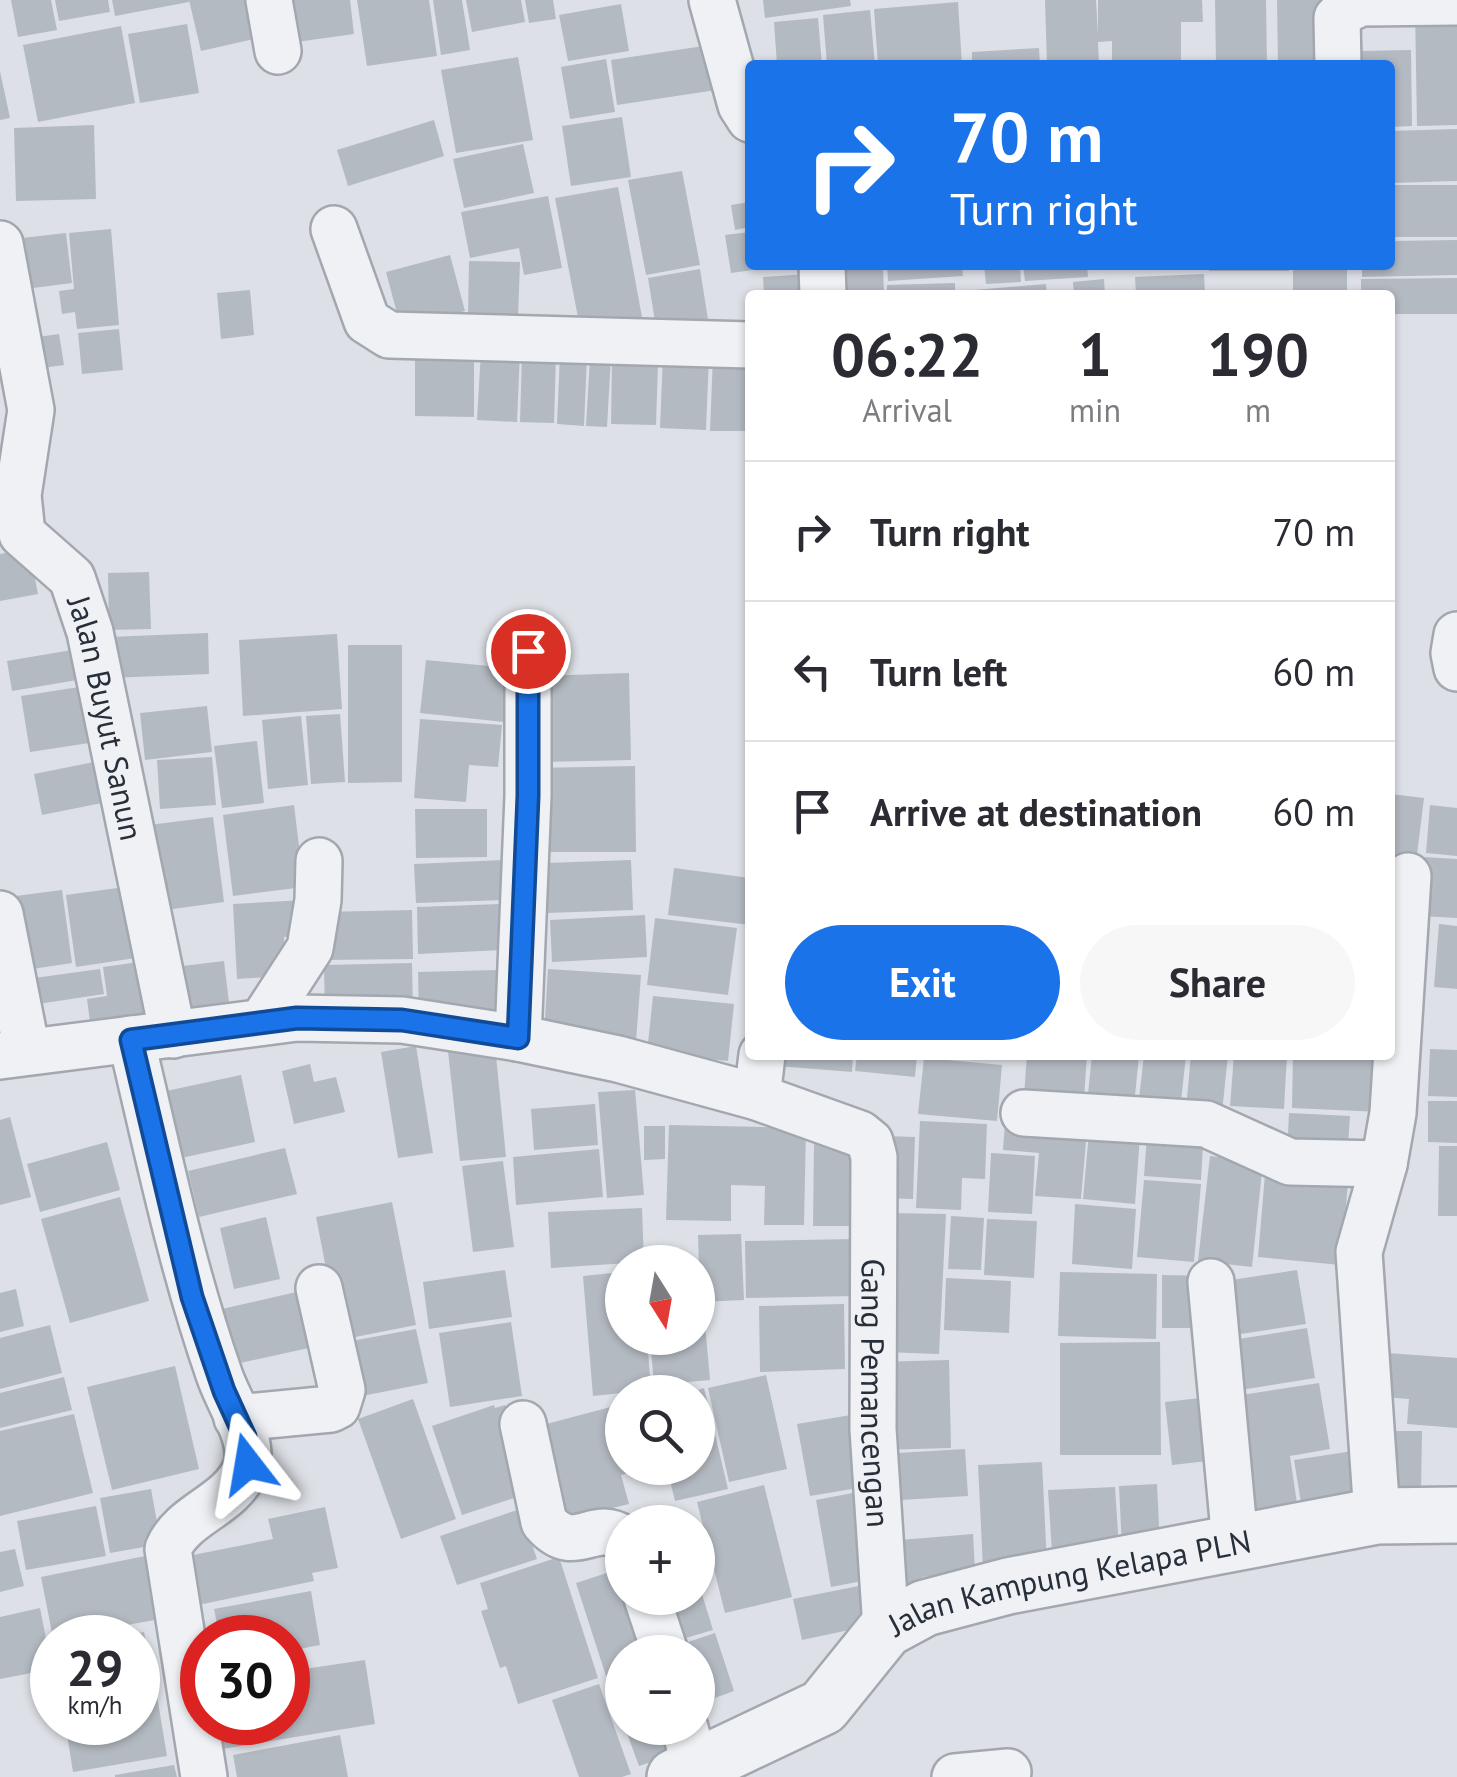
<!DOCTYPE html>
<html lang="en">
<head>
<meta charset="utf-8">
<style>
	:root { --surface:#fff; --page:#f7f7f7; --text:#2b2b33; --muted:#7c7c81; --line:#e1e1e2; --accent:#1a73e8 }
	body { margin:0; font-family:"PT Sans",sans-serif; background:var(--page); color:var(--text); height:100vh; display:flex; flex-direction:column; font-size:38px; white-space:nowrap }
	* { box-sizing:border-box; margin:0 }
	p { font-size:32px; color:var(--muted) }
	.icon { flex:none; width:55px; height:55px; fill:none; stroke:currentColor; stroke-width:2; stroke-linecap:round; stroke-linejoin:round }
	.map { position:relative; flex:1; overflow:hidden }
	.side { position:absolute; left:745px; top:290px; width:650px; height:770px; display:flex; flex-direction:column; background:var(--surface); border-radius:10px; box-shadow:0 2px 8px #0004 }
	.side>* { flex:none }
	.hud { position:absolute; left:745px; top:60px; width:650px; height:210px; border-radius:10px; box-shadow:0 2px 8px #0004; background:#1a73e8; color:#fff; overflow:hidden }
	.needle { width:65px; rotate:169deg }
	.buttons { position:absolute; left:605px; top:1245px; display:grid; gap:20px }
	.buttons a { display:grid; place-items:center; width:110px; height:110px; border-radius:50%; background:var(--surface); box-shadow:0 2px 8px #0004; font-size:50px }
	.speed { position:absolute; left:30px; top:1615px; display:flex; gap:20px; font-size:50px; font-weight:700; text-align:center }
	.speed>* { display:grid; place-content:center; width:130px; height:130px; border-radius:50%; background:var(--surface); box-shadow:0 2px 8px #0004; line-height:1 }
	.speed small { font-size:25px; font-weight:400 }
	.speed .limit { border:15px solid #d22; background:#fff; color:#111 }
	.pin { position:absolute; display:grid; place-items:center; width:85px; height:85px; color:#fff; margin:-42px; border:5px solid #fff; border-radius:50%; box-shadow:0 2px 10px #0007 }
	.me { position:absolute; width:110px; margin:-55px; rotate:346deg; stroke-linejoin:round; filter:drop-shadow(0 0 8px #0008) }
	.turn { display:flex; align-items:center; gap:35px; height:210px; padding:0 40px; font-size:45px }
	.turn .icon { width:130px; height:130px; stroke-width:2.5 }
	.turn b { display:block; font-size:70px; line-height:85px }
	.eta { display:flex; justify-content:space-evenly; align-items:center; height:170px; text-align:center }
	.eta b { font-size:60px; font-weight:600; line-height:70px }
	.cta { display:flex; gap:20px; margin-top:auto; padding:20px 40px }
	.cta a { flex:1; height:115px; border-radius:60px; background:var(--accent); color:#fff; font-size:40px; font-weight:600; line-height:115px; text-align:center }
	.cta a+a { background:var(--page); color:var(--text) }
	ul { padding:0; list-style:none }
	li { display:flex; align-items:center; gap:30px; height:140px; padding:0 40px; border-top:2px solid var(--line) }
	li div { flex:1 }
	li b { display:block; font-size:38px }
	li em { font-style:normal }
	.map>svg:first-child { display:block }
	.building { fill:#b4bac2 }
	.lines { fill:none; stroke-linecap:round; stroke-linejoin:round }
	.minor-casing { stroke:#a3a7af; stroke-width:50 }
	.tertiary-casing { stroke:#a3a7af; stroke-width:60 }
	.minor { stroke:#eff1f5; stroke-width:45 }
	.tertiary { stroke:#eff1f5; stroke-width:55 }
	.route-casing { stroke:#114b97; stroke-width:25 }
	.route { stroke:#1a73e8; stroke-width:18 }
	.labels { text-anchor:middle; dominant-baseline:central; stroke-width:10; stroke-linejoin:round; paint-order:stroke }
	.street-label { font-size:32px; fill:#272f3b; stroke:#eceff4 }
</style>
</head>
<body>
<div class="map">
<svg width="1457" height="1777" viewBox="0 0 1457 1777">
	<rect width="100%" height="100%" fill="#dde0e6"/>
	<g class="building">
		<polygon points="11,0 51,0 57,30 18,37"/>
		<polygon points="55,0 108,0 110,12 59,21"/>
		<polygon points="112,0 189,0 189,2 115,16"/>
		<polygon points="189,0 264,0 272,35 201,51"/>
		<polygon points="283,0 350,0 354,34 289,43"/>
		<polygon points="357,0 429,0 437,56 367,66"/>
		<polygon points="433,0 462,0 470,50 441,55"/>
		<polygon points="466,0 521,0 525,22 472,32"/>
		<polygon points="525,0 553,0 556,19 529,23"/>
		<polygon points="763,0 850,0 851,6 765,18"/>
		<polygon points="1045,0 1096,0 1098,35 1098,0 1202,0 1203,22 1181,22 1181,65 1112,65 1112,41 1098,42 1099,65 1047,65"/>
		<polygon points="1215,0 1266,0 1267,65 1216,65"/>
		<polygon points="1277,0 1325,0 1325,65 1278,65"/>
		<polygon points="958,2 962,65 878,65 874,9"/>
		<polygon points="621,4 629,51 568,61 559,15"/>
		<polygon points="1457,6 1457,125 1417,126 1415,7"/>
		<polygon points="870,10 875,65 827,65 823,15"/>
		<polygon points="818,18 822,65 777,65 774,22"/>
		<polygon points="187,24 199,93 140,103 128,34"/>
		<polygon points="121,26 135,103 38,122 23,45"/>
		<polygon points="710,45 716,90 617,105 611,60"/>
		<polygon points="1039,48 1040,65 972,65 972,52"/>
		<polygon points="1411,50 1412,126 1390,127 1390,65 1359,65 1359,51"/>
		<polygon points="518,57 533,140 456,153 441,70"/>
		<polygon points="606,59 615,112 570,119 561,67"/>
		<polygon points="0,71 10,118 0,120"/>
		<polygon points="622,117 631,177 571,186 562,126"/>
		<polygon points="434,120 444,156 348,186 337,150"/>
		<polygon points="94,125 96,199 16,201 14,128"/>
		<polygon points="1457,129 1457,181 1390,183 1390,131"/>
		<polygon points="523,144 534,193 464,208 453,159"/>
		<polygon points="682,171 700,265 646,275 628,180"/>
		<rect x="1390" y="185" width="67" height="52"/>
		<polygon points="618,187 642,317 580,328 555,198"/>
		<polygon points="548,196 562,268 524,275 519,248 470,258 461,212"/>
		<polygon points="750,202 750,227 735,230 731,205"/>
		<polygon points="111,229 119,325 77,329 75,312 62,314 59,291 74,289 69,233"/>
		<polygon points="750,232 750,265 774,267 731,273 725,235"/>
		<polygon points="66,233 72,283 10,291 4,240"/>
		<polygon points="1457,240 1457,275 1362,277 1362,265 1390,265 1390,241"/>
		<polygon points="450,255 465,311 401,328 386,272"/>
		<polygon points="469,261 520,262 518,318 468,317"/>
		<polygon points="887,265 962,265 963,276 888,281"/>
		<polygon points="984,265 1020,265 1021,282 986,284"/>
		<polygon points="1023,265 1087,265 1088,277 1025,281"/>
		<rect x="1209" y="265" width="80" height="6"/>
		<rect x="1293" y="265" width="54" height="30"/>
		<polygon points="883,266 884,295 839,295 838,268"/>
		<polygon points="700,269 710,332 658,340 648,278"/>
		<polygon points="808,274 809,295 764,295 763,277"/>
		<polygon points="1204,274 1205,295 1136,295 1135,277"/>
		<polygon points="1457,278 1457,314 1390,314 1390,295 1361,295 1361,279"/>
		<polygon points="1104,279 1105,295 1074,295 1073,282"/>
		<polygon points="955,283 955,295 887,295 887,285"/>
		<polygon points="1046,284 1047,295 962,295 962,291"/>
		<polygon points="250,290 254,335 221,339 217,293"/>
		<polygon points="119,329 123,370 82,374 78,333"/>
		<polygon points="59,334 64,365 28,370 23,339"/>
		<polygon points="415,350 474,350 474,417 415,416"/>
		<polygon points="481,351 520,352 517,422 477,420"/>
		<polygon points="522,354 556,355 554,423 520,422"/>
		<polygon points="560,355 587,357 584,426 557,424"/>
		<polygon points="663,355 709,356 706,430 660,428"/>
		<polygon points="713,356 749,358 746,431 710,431"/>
		<polygon points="590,357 611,357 607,427 586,426"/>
		<polygon points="612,362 658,363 656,425 611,424"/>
		<polygon points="29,548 38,594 0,601 0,554"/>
		<polygon points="149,572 151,629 109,630 108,573"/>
		<polygon points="208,633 209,674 110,678 108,637"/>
		<polygon points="337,634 342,709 243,716 239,640"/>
		<polygon points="348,645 402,645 402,782 348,783"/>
		<polygon points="89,647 95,677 12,691 7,661"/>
		<polygon points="426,660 510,668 504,722 420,713"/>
		<polygon points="629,673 631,760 542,762 539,676"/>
		<polygon points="79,687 81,698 95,697 100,727 86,729 89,743 30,752 21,696"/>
		<polygon points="207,706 212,752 145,760 140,713"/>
		<polygon points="340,714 345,782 311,784 306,716"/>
		<polygon points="301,716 308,785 268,789 262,720"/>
		<polygon points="420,719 502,725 498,767 469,765 466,802 414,798"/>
		<polygon points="257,741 264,803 222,808 214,746"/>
		<polygon points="212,757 216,805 160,809 157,760"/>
		<polygon points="99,761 107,802 42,815 34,774"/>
		<polygon points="635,766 636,852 539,852 537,768"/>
		<polygon points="1390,794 1424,798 1415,871 1390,868"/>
		<polygon points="294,805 304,887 233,896 223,815"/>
		<polygon points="1430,805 1457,808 1457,856 1426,853"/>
		<polygon points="415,809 487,809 487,857 416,858"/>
		<polygon points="213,817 224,902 151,912 141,826"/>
		<polygon points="1424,857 1457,859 1457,918 1421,916"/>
		<polygon points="503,860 504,900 416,903 414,864"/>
		<polygon points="631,860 633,910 547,913 546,863"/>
		<polygon points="674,868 750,878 750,925 668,915"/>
		<polygon points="132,886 142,957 76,967 66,895"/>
		<polygon points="62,890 72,963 19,971 8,897"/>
		<polygon points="305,900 307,935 284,937 285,976 237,979 233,904"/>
		<polygon points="501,904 503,950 418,954 417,907"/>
		<polygon points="412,910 413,959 323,960 322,912"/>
		<polygon points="645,915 647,957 552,962 550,920"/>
		<polygon points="655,918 737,928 728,995 647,985"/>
		<polygon points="1439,924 1457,926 1457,989 1434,987"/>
		<polygon points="153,960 163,1029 113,1035 110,1019 90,1022 87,999 107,996 103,967"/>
		<polygon points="224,961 230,1011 180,1016 174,967"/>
		<polygon points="412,963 413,1012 325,1015 324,965"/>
		<polygon points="100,969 104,994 38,1004 34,978"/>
		<polygon points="548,969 641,975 636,1041 544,1035"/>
		<polygon points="498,970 500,1016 419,1018 418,972"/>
		<polygon points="653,996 734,1004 728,1061 647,1053"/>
		<polygon points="495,1045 506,1157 460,1161 448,1051"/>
		<polygon points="416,1046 433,1153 398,1158 381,1052"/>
		<polygon points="1430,1049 1457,1050 1457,1097 1428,1096"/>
		<polygon points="778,1055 853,1055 852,1072 777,1066"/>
		<polygon points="857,1055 917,1055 915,1077 855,1071"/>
		<polygon points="1027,1055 1087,1055 1083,1113 1023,1109"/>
		<polygon points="1092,1055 1139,1055 1133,1116 1086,1113"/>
		<polygon points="1144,1055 1186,1055 1179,1120 1137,1116"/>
		<polygon points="1191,1055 1228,1055 1221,1122 1185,1119"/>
		<polygon points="1234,1055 1287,1055 1284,1109 1230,1106"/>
		<polygon points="1293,1055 1383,1055 1381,1112 1292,1108"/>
		<polygon points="924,1058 1002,1065 997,1121 918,1114"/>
		<polygon points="310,1064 314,1082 336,1077 345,1112 294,1124 282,1071"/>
		<polygon points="241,1075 255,1142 172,1160 157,1093"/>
		<polygon points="635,1090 644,1195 607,1198 598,1092"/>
		<polygon points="1428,1101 1457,1101 1457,1143 1428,1142"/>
		<polygon points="595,1104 598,1145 534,1150 531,1109"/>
		<polygon points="1289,1113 1350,1116 1347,1158 1287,1155"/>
		<polygon points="10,1117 31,1197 0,1205 0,1120"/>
		<polygon points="920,1121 987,1124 985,1179 962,1178 961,1210 916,1208"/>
		<polygon points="1005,1123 1087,1130 1081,1199 1035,1196 1039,1153 1003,1150"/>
		<polygon points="1148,1123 1204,1128 1201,1180 1144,1176"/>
		<polygon points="669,1125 806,1128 804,1225 764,1225 765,1186 731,1185 731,1221 666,1220"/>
		<polygon points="644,1126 665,1126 665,1159 644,1160"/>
		<polygon points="1089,1132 1140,1136 1135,1204 1083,1199"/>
		<polygon points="885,1136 915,1137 913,1199 884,1198"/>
		<polygon points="107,1142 120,1190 40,1212 27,1164"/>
		<polygon points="814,1143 859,1144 859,1226 813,1226"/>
		<polygon points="1439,1146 1457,1146 1457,1216 1438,1216"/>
		<polygon points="285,1148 297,1194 199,1217 188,1171"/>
		<polygon points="599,1149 603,1197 516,1205 513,1157"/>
		<polygon points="991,1153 1035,1156 1032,1214 988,1212"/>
		<polygon points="1210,1156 1263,1162 1252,1267 1198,1261"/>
		<polygon points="503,1161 514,1247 473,1252 462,1166"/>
		<polygon points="1265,1174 1348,1182 1341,1265 1258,1257"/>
		<polygon points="1144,1180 1201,1184 1194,1262 1137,1257"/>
		<polygon points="120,1197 149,1301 70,1323 41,1219"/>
		<polygon points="392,1202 416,1325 340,1340 316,1217"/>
		<polygon points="1075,1204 1136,1209 1132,1269 1072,1264"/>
		<polygon points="642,1208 644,1262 551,1268 548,1212"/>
		<polygon points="889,1213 946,1214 939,1354 883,1352"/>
		<polygon points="951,1216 984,1218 981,1270 948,1269"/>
		<polygon points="266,1217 280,1279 234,1289 220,1228"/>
		<polygon points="987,1219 1037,1221 1034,1278 984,1275"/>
		<polygon points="741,1234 744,1300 700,1302 698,1235"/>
		<polygon points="854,1239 855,1296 746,1298 745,1241"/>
		<polygon points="505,1270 512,1317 429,1329 423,1282"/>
		<polygon points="1297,1270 1306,1324 1221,1337 1212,1283"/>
		<polygon points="622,1272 622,1338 647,1338 651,1390 593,1396 583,1276"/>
		<polygon points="1060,1272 1157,1274 1156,1339 1058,1336"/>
		<polygon points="1162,1275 1209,1276 1209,1328 1162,1328"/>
		<polygon points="946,1278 1011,1281 1009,1333 944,1330"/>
		<polygon points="16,1289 24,1326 0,1332 0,1293"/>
		<polygon points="305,1290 318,1346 226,1366 213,1311"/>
		<polygon points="844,1304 845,1369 760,1372 759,1306"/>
		<polygon points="704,1313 710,1380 654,1385 650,1338 698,1338 698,1314"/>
		<polygon points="511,1322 522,1396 450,1407 439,1333"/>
		<polygon points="50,1325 62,1373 0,1389 0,1338"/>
		<polygon points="1307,1328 1315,1378 1228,1392 1220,1342"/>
		<polygon points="416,1329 428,1383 352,1398 341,1343"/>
		<polygon points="1160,1342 1161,1455 1060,1455 1060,1343"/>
		<polygon points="1387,1353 1457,1358 1457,1428 1407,1424 1409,1399 1384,1397"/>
		<polygon points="949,1360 951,1448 879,1450 877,1362"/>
		<polygon points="175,1366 199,1469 112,1490 87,1387"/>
		<polygon points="766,1375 787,1469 729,1482 708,1388"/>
		<polygon points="64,1377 72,1410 0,1428 0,1393"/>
		<polygon points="1319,1383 1330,1449 1290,1456 1298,1510 1248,1519 1229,1397"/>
		<polygon points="704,1388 728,1489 675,1501 667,1468 698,1468 698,1390"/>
		<polygon points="1218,1396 1225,1459 1172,1465 1165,1402"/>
		<polygon points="413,1399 456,1519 401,1539 358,1419"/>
		<polygon points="622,1404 622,1468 642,1469 621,1475 629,1504 559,1521 535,1427"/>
		<polygon points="494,1405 495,1408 505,1405 511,1424 501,1427 523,1495 462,1515 432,1426"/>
		<polygon points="74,1414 93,1493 0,1516 0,1431"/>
		<polygon points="851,1415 864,1487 810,1496 797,1424"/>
		<polygon points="1379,1431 1422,1431 1421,1492 1379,1492"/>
		<polygon points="965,1449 968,1496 883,1501 881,1454"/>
		<polygon points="1366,1449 1373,1498 1302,1509 1294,1460"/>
		<polygon points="1042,1462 1047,1564 983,1568 978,1465"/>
		<polygon points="1157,1484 1160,1547 1122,1548 1119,1486"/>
		<polygon points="764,1485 792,1597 725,1613 697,1502"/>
		<polygon points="1115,1487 1119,1548 1052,1552 1048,1490"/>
		<polygon points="151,1489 161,1544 110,1553 100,1498"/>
		<polygon points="863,1491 878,1578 831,1587 816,1500"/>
		<polygon points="96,1506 106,1556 26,1570 17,1521"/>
		<polygon points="325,1507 338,1568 312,1573 314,1581 198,1605 188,1556 273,1539 268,1519"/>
		<polygon points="520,1509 537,1559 457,1585 440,1536"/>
		<polygon points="973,1534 975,1572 922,1577 923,1595 893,1597 888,1541"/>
		<polygon points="15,1549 24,1586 0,1592 0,1552"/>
		<polygon points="160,1553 172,1617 53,1638 41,1577"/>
		<polygon points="559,1557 598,1678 518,1704 506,1666 500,1668 481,1611 488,1609 480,1583"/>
		<polygon points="622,1568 622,1598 639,1598 656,1652 622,1652 622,1684 618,1672 606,1676 576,1583"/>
		<polygon points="698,1581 713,1630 669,1643 656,1598 698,1598"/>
		<polygon points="874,1583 882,1623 802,1640 793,1599"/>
		<polygon points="311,1591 320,1645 288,1651 288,1638 220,1638 214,1609"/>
		<polygon points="40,1608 52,1669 0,1679 0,1617"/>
		<polygon points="144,1632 154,1686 138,1689 138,1638 124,1636"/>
		<polygon points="715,1633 734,1691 698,1704 698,1652 672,1652 670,1648"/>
		<polygon points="365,1660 375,1724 222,1749 218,1722 288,1722 288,1677 305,1675 304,1669"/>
		<polygon points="599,1684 631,1774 622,1777 579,1777 552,1700"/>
		<polygon points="156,1690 167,1756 73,1772 65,1722 138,1722 138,1693"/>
		<polygon points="625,1728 661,1728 671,1755 639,1766"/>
		<polygon points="340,1735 348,1777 237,1777 233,1755"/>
		<polygon points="174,1765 177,1777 115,1777 115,1775"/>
	</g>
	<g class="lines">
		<defs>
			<g id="minor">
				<polyline points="269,0 278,51"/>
				<polyline points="712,0 741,105 750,119"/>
				<polyline points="1338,65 1337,18 1344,11 1361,3 1457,2"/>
				<polyline points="334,229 367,321 389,335 750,345"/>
				<path id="s1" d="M0,244L31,410L18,495L22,534L72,578L90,632L173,1035"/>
				<polyline points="822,265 823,295"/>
				<polyline points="1457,635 1454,653 1457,668"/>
				<polyline points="0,914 27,1051"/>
				<polyline points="262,1022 310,948 318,900 319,861"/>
				<polyline points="518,1038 528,796 528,651"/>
				<path d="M131,1039C158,1152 181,1265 219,1374C227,1400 256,1440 246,1468C231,1506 183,1513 168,1549L204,1777"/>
				<path id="s2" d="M0,1056L297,1018L402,1020L518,1038L618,1059L757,1097L860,1134L870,1142L874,1157L873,1429L886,1629"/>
				<polyline points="757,1097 762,1055"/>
				<polyline points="1024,1113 1206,1124 1290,1162 1384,1164"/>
				<polyline points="1211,1282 1235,1542"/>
				<polyline points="237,1418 331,1409 337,1406 342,1390 319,1288"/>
				<path d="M523,1424L544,1522C575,1558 593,1518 622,1538"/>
				<polyline points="1377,1516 1359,1252 1384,1164 1393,1113 1408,876"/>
				<polyline points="647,1598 665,1652"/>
				<polyline points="685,1728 695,1768"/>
				<polyline points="955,1777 1008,1772"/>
			</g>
			<g id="tertiary">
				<path id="s3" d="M675,1777L823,1707L886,1629L925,1608L1008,1586L1377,1516L1457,1515"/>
			</g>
		</defs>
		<use href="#minor" class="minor-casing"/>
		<use href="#tertiary" class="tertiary-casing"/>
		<use href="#minor" class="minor"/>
		<use href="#tertiary" class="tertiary"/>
	</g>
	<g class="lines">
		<defs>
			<polyline id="route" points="248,1464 245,1437 224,1391 192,1297 131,1040 297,1018 402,1020 518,1038 528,796 528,651"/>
		</defs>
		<use href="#route" class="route-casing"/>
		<use href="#route" class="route"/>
	</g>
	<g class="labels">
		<g class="street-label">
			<text stroke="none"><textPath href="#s1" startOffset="505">Jalan Buyut Sanun</textPath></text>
			<text stroke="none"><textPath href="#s2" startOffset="1142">Gang Pemancengan</textPath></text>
			<text stroke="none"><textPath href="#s3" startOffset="455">Jalan Kampung Kelapa PLN</textPath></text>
		</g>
	</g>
</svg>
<div class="buttons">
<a><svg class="needle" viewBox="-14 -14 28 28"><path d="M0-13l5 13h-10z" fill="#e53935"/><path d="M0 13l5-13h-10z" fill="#7c7c81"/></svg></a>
<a><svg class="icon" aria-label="search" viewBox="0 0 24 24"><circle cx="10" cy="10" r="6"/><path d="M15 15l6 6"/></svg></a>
<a>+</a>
<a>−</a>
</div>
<div class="speed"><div>29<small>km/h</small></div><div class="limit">30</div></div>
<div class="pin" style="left:528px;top:651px;background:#d93025"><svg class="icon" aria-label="arrive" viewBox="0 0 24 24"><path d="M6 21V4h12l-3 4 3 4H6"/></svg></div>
<svg class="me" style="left:248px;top:1464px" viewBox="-20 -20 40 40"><path d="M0-17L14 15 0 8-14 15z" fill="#1a73e8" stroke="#fff" stroke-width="4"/></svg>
<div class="hud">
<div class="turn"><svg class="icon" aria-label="right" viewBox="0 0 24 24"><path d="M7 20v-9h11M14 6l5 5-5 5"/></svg><div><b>70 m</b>Turn right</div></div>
</div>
<section class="side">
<div class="eta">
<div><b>06:22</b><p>Arrival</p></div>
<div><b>1</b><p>min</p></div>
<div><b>190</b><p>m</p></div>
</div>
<ul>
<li><svg class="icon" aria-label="right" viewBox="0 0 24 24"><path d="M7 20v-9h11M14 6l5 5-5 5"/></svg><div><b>Turn right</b></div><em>70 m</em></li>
<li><svg class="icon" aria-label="left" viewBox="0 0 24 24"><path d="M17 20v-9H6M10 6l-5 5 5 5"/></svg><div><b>Turn left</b></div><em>60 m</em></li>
<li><svg class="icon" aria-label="arrive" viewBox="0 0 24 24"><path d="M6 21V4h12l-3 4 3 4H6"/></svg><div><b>Arrive at destination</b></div><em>60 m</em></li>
</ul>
<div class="cta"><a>Exit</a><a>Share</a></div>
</section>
</div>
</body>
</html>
